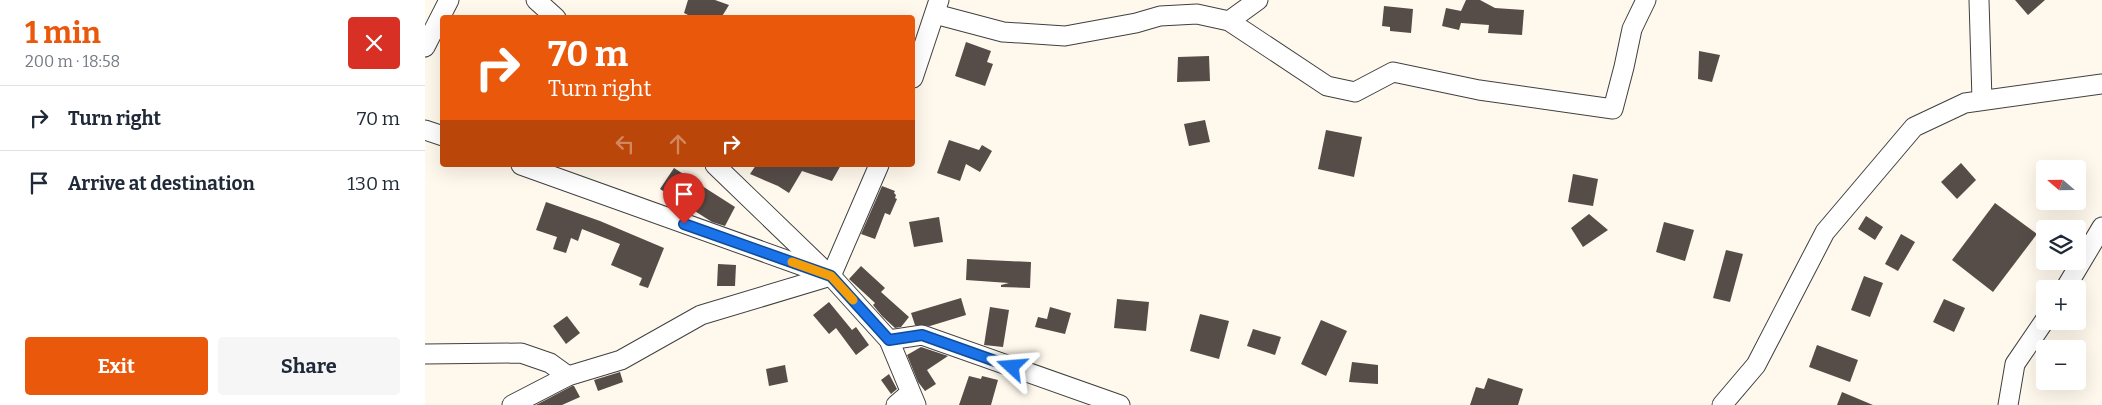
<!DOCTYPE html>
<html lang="en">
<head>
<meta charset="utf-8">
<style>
	:root { --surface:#fff; --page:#f6f6f7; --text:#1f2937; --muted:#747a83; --line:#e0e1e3; --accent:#ea580c }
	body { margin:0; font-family:Bitter,serif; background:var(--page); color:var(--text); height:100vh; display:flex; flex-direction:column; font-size:19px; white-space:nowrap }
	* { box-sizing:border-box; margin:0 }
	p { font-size:16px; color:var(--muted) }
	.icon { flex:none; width:28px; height:28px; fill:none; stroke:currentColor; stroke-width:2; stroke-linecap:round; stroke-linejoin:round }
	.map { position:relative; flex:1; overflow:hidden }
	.sheet { display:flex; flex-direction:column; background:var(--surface); width:425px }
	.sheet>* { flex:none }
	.top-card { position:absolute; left:15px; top:15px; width:475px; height:152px; border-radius:5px; box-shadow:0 5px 20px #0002; background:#ea580c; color:#fff; overflow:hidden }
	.needle { width:32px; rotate:290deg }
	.fabs { position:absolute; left:1611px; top:160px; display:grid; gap:10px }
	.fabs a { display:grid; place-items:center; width:50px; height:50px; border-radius:5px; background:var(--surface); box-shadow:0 5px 20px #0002; font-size:25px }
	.pin { position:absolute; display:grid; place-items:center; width:42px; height:42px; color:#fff; margin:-51px -21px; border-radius:50% 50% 50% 0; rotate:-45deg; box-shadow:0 0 5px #0007 }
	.pin .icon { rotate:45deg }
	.me { position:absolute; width:55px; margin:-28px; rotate:289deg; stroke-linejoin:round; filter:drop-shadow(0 0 4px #0008) }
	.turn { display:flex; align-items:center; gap:18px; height:105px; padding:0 25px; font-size:22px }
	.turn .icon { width:65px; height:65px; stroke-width:2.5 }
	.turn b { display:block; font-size:35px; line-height:42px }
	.lanes { display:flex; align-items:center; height:48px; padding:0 25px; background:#0003; justify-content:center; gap:25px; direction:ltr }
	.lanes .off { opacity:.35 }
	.round { display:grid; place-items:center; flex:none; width:52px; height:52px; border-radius:5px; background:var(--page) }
	.head { display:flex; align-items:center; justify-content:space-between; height:85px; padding:0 25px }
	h1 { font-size:30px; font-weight:700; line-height:38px; color:var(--accent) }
	.button { display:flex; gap:10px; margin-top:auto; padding:10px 25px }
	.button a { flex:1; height:58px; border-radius:5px; background:var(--accent); color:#fff; font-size:20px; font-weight:700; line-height:58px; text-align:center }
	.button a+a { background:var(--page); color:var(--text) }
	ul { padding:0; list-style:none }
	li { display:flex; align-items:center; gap:15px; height:65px; padding:0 25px; border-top:1px solid var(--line) }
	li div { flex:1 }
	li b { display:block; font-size:19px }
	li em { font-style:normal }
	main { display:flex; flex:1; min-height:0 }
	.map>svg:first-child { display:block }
	.building { fill:#564c48 }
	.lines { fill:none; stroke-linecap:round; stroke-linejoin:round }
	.minor-casing { stroke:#404040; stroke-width:21 }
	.minor { stroke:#fff; stroke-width:19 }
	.route-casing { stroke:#114b97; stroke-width:12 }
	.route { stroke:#1a73e8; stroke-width:9 }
	.slow { stroke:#f59e0b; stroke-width:9 }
</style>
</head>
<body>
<main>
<section class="sheet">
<div class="head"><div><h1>1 min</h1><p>200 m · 18:58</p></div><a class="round" style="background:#d93025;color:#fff"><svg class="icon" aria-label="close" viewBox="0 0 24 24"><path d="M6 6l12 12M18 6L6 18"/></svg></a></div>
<ul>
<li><svg class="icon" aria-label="right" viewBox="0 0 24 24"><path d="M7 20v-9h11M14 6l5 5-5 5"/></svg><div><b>Turn right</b></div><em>70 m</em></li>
<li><svg class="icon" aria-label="arrive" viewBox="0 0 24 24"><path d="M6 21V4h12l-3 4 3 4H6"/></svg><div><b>Arrive at destination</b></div><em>130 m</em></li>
</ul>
<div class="button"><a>Exit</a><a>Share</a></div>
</section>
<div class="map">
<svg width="1677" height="405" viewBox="0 0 1677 405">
	<rect width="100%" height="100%" fill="#fff9ed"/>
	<g class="building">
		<polygon points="263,0 290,0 304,5 296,18 269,18 259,13"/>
		<polygon points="1041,0 1055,0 1070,8 1099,10 1097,35 1063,33 1064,25 1036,23 1034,30 1017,26 1021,8 1036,11"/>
		<polygon points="1590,0 1620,0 1603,15"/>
		<polygon points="959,6 988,9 986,33 965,31 965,27 957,26"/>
		<polygon points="541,42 566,51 562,62 568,64 560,86 530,76"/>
		<polygon points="1274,51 1295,55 1287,82 1273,79"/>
		<polygon points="784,56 785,81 752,82 753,57"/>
		<polygon points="780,120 785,142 764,146 759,124"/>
		<polygon points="901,130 937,137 929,177 893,169"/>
		<polygon points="524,140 554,150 557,145 567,151 555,172 541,164 535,181 512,173"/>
		<polygon points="1536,163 1551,180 1532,199 1516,182"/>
		<polygon points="331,165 416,165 407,181 377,171 364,193 353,186 325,174"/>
		<polygon points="249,168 310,207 300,226 287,222 235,189"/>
		<polygon points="1148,174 1173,179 1168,206 1143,202"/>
		<polygon points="457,186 470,191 469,193 471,195 470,198 472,199 465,215 460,213 450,239 436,234"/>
		<polygon points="121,202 175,221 239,248 223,288 214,285 217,278 186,265 195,244 157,229 153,241 146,238 141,253 128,249 132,237 111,230"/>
		<polygon points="1570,203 1612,234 1568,292 1527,260"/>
		<polygon points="1164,214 1183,230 1158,247 1146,228"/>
		<polygon points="1441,216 1458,227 1450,240 1433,229"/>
		<polygon points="514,217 518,242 489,247 484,222"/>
		<polygon points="1239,222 1269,230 1260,261 1231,252"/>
		<polygon points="1476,234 1490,242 1473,271 1460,264"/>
		<polygon points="1301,250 1318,254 1305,302 1288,298"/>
		<polygon points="542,259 606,262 605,288 576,287 576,285 584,283 541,280"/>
		<polygon points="293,264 311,265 310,286 292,286"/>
		<polygon points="436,266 460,288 456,292 484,317 476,327 470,328 457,316 448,305 450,303 424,279"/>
		<polygon points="1439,276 1458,283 1445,317 1426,310"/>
		<polygon points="536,298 541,315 505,326 490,325 486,313"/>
		<polygon points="692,299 724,302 721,331 689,328"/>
		<polygon points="1519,299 1540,308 1529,332 1508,322"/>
		<polygon points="404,302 427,330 431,327 444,345 431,355 411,328 404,334 388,315"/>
		<polygon points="565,307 584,310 578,347 559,345"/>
		<polygon points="625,307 646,313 640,334 610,327 613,317 622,319"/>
		<polygon points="775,314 804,321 794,359 765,351"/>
		<polygon points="142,316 155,333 141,344 128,326"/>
		<polygon points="896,320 922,331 901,376 876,364"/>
		<polygon points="828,329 856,337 850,355 822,346"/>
		<polygon points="1392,345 1433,360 1425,382 1384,367"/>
		<polygon points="496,347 523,356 502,370 511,384 500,391 493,382 482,355"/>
		<polygon points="927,362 953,365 953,384 924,382"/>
		<polygon points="360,365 363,382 344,386 341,369"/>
		<polygon points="195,372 198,382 173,391 169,380"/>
		<polygon points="464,374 472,389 466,394 456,380"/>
		<polygon points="544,376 556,379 557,376 573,380 566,405 534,405"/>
		<polygon points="1063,378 1098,389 1093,405 1045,405 1051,387 1059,389"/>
		<polygon points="147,386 149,386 155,397 137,405 111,405"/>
		<polygon points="1417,392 1448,405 1412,405"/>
	</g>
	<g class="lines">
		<defs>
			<g id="minor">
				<polyline points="111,0 131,18"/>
				<polyline points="1554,0 1557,100"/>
				<polyline points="510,14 578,32 640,36 711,23 735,16 772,14 804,21 902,86 930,92 968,72 1054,90 1188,109 1199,67 1207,29 1221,0"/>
				<polyline points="804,21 833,0"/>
				<polyline points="0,47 24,0"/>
				<polyline points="488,78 514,0"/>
				<polyline points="0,130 18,136"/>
				<polyline points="96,165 406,276 464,340 491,405"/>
				<polyline points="290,165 401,272"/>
				<polyline points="1640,289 1677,227"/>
				<polyline points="464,340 497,335 695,405"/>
				<polyline points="0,354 96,353 125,363 143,376"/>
				<polyline points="87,405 143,376 196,360 276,315 406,276 454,165"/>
				<polyline points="471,405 485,393"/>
				<polyline points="1297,405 1331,365 1400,232 1489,127 1540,103 1677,84"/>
				<polyline points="1583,405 1590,364 1620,320"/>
			</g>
		</defs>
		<use href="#minor" class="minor-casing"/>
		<use href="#minor" class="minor"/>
	</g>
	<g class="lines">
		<defs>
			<polyline id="route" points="259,224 406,276 464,340 497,335 587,367"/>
		</defs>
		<use href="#route" class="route-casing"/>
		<use href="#route" class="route"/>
		<polyline class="slow" points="367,262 406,276 428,300"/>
	</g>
</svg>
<div class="fabs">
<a><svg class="needle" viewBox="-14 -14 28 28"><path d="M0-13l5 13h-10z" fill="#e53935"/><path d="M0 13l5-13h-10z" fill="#747a83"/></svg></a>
<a><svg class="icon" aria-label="layers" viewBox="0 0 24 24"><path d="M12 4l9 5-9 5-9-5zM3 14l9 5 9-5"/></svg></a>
<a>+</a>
<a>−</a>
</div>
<div class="pin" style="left:259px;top:224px;background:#d93025"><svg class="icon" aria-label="arrive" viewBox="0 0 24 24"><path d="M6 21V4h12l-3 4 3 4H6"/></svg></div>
<svg class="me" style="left:587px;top:367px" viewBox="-20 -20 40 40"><path d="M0-17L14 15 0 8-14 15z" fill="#1a73e8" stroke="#fff" stroke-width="4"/></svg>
<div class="top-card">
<div class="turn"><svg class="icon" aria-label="right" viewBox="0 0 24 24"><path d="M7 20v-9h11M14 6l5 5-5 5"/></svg><div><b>70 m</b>Turn right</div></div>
<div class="lanes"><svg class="icon off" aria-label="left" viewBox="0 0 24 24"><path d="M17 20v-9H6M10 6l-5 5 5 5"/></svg><svg class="icon off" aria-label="ahead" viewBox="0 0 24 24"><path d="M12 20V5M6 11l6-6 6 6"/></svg><svg class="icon" aria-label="right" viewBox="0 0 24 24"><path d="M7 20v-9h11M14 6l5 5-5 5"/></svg></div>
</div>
</div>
</main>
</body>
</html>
